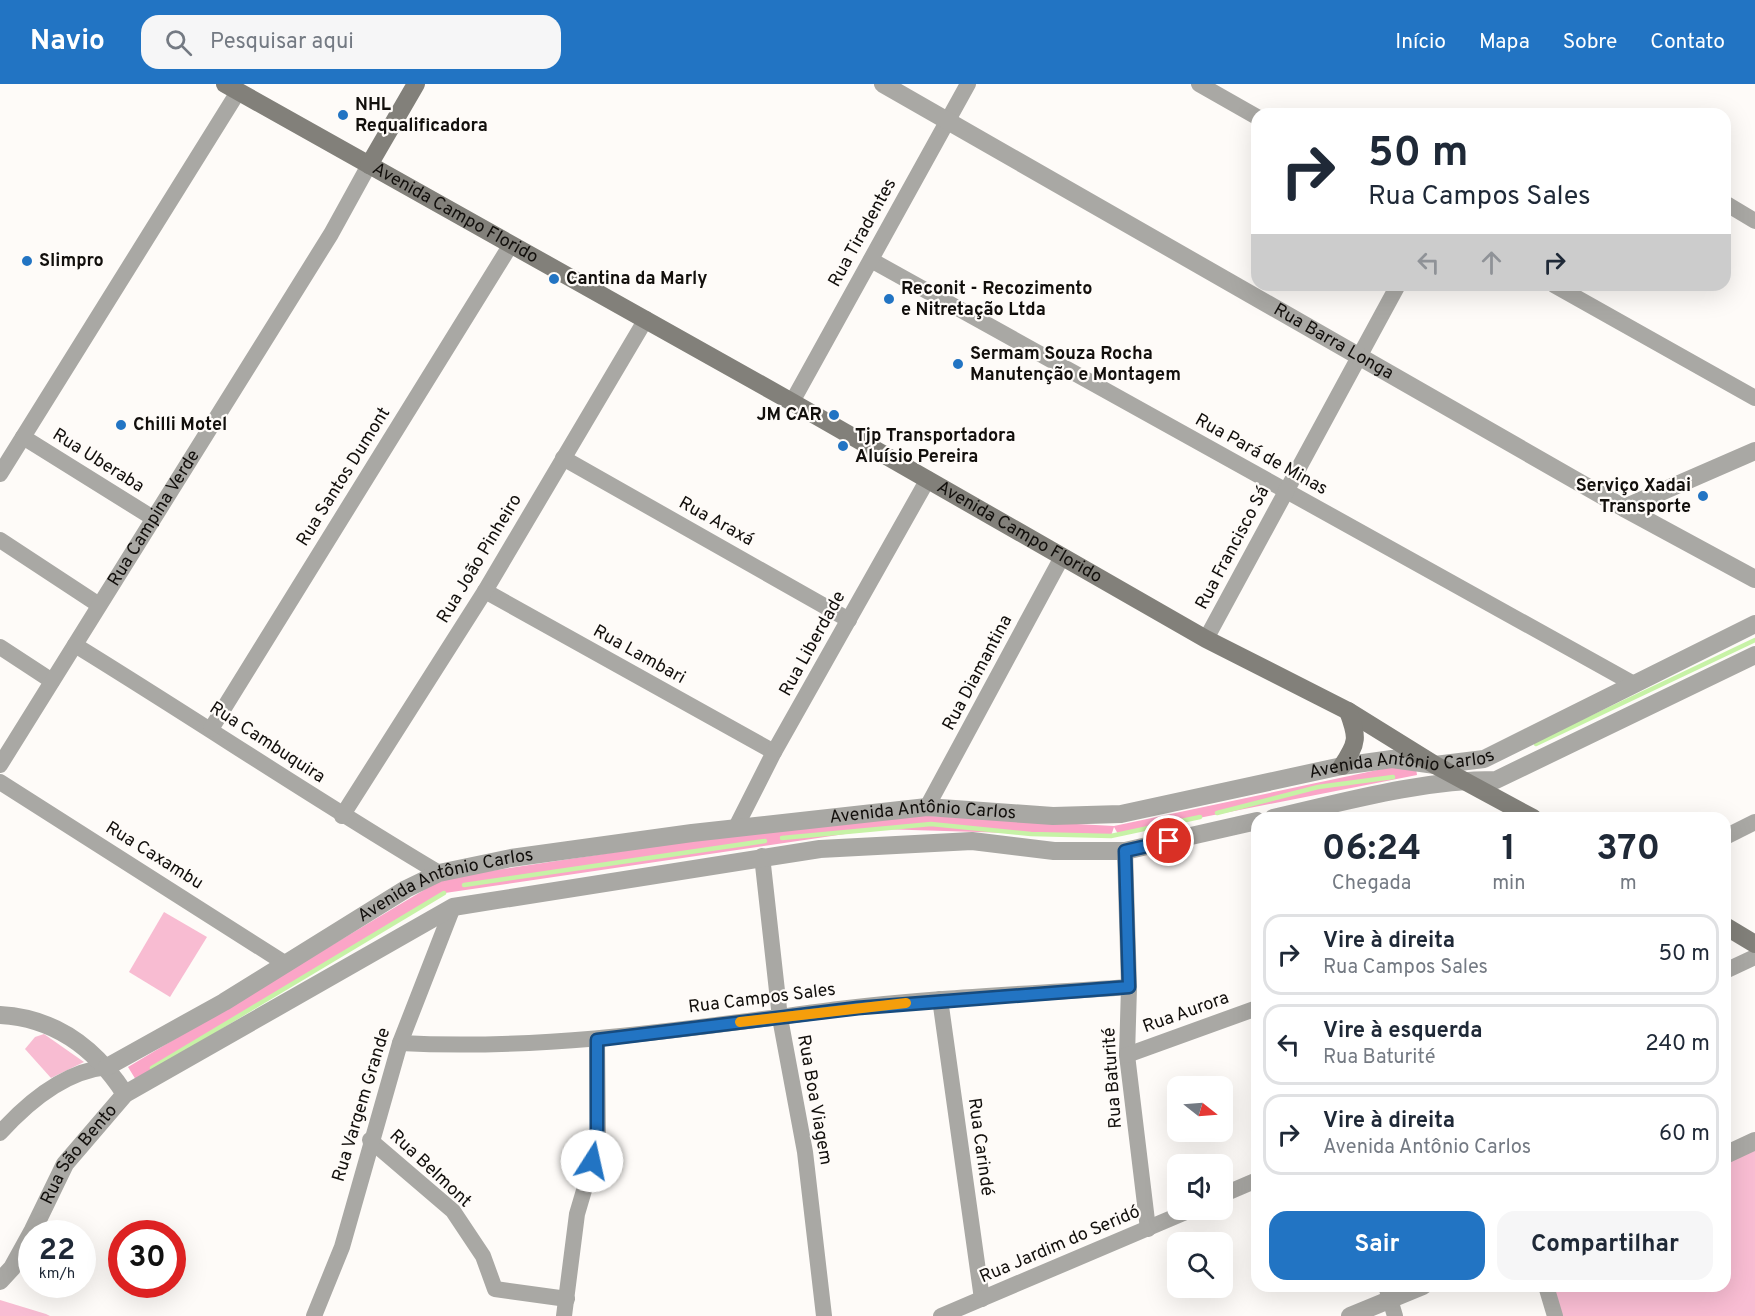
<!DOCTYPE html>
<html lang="pt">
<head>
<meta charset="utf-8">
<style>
	:root { --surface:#fff; --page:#f6f6f7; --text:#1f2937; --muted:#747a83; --line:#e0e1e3; --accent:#2274c3 }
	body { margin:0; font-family:Overpass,sans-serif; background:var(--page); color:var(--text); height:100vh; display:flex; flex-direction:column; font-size:22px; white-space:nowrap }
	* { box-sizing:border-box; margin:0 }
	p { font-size:20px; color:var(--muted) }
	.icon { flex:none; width:33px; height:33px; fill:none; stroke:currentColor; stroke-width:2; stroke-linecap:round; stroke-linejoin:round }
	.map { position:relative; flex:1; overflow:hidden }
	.sheet { position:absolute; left:1251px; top:728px; width:480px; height:480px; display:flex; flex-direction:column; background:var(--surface); border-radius:18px; box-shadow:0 6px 24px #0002 }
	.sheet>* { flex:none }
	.hud { position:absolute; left:1251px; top:24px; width:480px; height:183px; border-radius:18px; box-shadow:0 6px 24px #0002; background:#fff; color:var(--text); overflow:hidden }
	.needle { width:39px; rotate:107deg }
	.controls { position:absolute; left:1167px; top:992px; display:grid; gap:12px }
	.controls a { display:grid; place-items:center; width:66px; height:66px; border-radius:12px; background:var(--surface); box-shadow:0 6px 24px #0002; font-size:30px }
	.speed { position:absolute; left:18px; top:1136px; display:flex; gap:12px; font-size:30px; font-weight:700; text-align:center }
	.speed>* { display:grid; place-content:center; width:78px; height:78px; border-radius:50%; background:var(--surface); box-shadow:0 6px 24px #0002; line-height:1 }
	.speed small { font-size:15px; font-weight:400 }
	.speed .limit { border:9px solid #d22; background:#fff; color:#111 }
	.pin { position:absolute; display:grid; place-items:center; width:51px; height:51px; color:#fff; margin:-26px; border:3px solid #fff; border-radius:50%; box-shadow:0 2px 6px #0007 }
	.me { position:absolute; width:66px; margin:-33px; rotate:10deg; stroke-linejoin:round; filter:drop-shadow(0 0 4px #0008) }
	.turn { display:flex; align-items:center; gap:21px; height:126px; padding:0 18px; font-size:27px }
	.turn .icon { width:78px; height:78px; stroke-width:2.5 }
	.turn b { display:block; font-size:42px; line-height:51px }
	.lanes { display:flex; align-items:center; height:57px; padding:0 18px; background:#0003; justify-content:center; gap:30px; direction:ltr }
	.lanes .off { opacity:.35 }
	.eta { display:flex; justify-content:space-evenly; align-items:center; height:102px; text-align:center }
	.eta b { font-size:36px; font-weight:700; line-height:42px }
	.cta { display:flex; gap:12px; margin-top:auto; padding:12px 18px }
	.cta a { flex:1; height:69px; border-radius:18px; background:var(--accent); color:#fff; font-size:24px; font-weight:700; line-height:69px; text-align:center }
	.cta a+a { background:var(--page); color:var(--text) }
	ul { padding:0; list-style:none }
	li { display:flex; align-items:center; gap:18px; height:81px; margin:0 12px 9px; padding:0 6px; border:3px solid var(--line); border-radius:18px }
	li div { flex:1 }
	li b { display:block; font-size:22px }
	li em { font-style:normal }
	header { display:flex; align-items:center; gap:36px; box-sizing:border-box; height:84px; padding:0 30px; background:var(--accent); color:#fff }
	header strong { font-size:28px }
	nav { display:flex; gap:33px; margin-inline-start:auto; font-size:21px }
	.search { width:420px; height:54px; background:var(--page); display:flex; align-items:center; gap:15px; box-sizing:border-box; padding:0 21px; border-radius:18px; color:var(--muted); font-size:22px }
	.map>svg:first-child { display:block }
	.green { fill:#f8bcd2 }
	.forest { fill:#fba5c7 }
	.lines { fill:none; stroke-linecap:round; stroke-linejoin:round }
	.stream { stroke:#c7f2a6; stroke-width:4.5 }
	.minor { stroke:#a9a8a4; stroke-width:16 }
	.tertiary { stroke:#a9a8a4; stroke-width:18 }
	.secondary { stroke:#82807a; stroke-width:18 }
	.route-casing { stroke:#164b7f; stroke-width:15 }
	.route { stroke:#2274c3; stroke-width:10 }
	.slow { stroke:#f59e0b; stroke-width:10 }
	.poi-dot { fill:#2274c3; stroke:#fefbf8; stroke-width:2 }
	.labels { text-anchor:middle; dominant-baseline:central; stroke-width:4.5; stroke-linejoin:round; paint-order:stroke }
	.poi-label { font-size:18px; font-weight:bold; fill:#120f0c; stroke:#fefbf8; text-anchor:start }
	.street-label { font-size:18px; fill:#120f0c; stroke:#fefbf8 }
</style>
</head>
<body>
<header>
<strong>Navio</strong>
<div class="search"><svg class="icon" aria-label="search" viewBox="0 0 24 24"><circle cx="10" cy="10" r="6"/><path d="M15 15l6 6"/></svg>Pesquisar aqui</div>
<nav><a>Início</a><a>Mapa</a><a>Sobre</a><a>Contato</a></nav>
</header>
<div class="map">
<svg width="1755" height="1232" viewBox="0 0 1755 1232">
	<rect width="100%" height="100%" fill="#fefbf8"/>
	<g class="green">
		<polygon points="164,828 207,853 170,913 129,888"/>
		<polygon points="44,950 84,978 51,994 25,965 35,953"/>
		<polygon points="1755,1064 1755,1232 1560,1232 1551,1202 1725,1202 1725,1077"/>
		<polygon points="0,1216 46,1230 50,1232 0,1232"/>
	</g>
	<polygon class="forest" points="1415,678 1417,691 1118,750 1114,743 1111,752 879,745 445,809 136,996 128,983 444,794 874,729 1114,742"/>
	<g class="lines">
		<g class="stream">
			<polyline points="1536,660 1755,556"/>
			<polyline points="1217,729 1318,703 1393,693"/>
			<polyline points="782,754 931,740 1031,750 1111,752 1200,733"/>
			<polyline points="464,801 765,757"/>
			<polyline points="152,984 444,809"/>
		</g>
		<g class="minor">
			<polyline points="1199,0 1257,33"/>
			<polyline points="1725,119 1755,137"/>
			<polyline points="871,176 1632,599"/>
			<polyline points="1554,201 1755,314"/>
			<polyline points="792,318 968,0"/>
			<polyline points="23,353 153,434"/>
			<polyline points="563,374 849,536"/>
			<polyline points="0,390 238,8"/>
			<polyline points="0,456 99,521"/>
			<polyline points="485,507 774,668"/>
			<polyline points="1206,555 1398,201"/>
			<path d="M75,561C197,636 316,716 439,789"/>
			<polyline points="0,563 52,597"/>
			<polyline points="211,645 510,162"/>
			<path id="s1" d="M0,681L331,150L369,81"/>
			<polyline points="0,698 286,880"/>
			<polyline points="927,723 1062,473"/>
			<polyline points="342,732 485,507 646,235"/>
			<polyline points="735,745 774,668 928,395"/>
			<polyline points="1725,753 1755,738"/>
			<polyline points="1125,767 1129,903 1127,971 1148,1145"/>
			<polyline points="762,772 780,934 805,1068 824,1232"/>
			<polyline points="1725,887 1755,873"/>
			<polyline points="940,915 982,1215"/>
			<path d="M400,959C547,967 693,944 839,925C935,913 1032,910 1129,903"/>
			<polyline points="1127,971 1257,924"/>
			<path d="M0,1049C28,1018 66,987 107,983"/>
			<polyline points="370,1056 453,1127 483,1172 495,1205 567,1215"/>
			<polyline points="1222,1111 1257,1096"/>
			<polyline points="1386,1202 1395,1232"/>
			<polyline points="1546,1202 1555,1232"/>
			<polyline points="314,1232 342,1163 400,959 453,823"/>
			<polyline points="564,1232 577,1130 598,1059 597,956"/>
			<polyline points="941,1232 1193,1125"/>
		</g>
		<g class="tertiary">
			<path id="s2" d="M883,0L1624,424L1755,495"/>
			<polyline points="1624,424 1755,367"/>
			<path d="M1273,734C1347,717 1421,696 1496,696L1755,571"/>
			<path d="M0,931C56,934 96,965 125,1010"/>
			<path id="s3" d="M107,983L224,918L406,805L439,789L511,774L692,749L927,723L1053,732L1121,730L1342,682L1392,675L1435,681L1484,675L1755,540"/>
			<polyline points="1725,1071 1755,1057"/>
			<path id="s4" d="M0,1197L12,1184L33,1146L65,1080L125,1010L453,823L820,765L972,757L1054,767H1125L1257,737"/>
			<polyline points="1350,1232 1423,1202"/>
		</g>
		<g class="secondary">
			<path id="s5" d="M225,0L792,318L1206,555L1348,627L1435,681L1533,734"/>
			<polyline points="369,81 416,0"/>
			<path d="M1342,682C1358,658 1358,654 1348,627"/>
			<polyline points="1725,842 1755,860"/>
		</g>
	</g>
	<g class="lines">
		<defs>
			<polyline id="route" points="592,1077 597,1059 597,956 858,924 1129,903 1125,767 1169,757"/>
		</defs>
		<use href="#route" class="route-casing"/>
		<use href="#route" class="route"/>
		<polyline class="slow" points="740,938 906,919"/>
	</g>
	<g class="poi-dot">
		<circle cx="343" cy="31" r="6"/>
		<circle cx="27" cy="177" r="6"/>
		<circle cx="554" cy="195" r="6"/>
		<circle cx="889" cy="215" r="6"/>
		<circle cx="958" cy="280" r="6"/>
		<circle cx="834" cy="331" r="6"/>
		<circle cx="121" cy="341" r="6"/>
		<circle cx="843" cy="362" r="6"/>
		<circle cx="1703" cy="412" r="6"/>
	</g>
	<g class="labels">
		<g class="poi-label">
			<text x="355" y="21">NHL<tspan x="355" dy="21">Requalificadora</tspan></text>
			<text x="39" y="177">SIimpro</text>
			<text x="566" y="195">Cantina da Marly</text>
			<text x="901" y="205">Reconit - Recozimento<tspan x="901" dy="21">e Nitretação Ltda</tspan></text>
			<text x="970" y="270">Sermam Souza Rocha<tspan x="970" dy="21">Manutenção e Montagem</tspan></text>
			<text x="822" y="331" text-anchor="end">JM CAR</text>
			<text x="133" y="341">Chilli Motel</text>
			<text x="855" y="352">Tjp Transportadora<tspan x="855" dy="21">Aluísio Pereira</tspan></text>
			<text x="1691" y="402" text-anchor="end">Serviço Xadai<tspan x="1691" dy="21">Transporte</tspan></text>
		</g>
		<g class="street-label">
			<text stroke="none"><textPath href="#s5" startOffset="264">Avenida Campo Florido</textPath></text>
			<text transform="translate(863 149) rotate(-61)">Rua Tiradentes</text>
			<text stroke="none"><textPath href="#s2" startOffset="519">Rua Barra Longa</textPath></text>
			<text transform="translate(1261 371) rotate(29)">Rua Pará de Minas</text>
			<text transform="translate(98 377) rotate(32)">Rua Uberaba</text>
			<text transform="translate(344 393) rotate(-58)">Rua Santos Dumont</text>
			<text stroke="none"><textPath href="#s1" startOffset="291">Rua Campina Verde</textPath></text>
			<text transform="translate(716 438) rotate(29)">Rua Araxá</text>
			<text stroke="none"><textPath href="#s5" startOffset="912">Avenida Campo Florido</textPath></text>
			<text transform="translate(1233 464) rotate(-62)">Rua Francisco Sá</text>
			<text transform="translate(480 475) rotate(-59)">Rua João Pinheiro</text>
			<text transform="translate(813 560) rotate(-61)">Rua Liberdade</text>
			<text transform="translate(639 571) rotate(29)">Rua Lambari</text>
			<text transform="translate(978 589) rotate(-62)">Rua Diamantina</text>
			<text transform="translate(267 659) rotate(33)">Rua Cambuquira</text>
			<text stroke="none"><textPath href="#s3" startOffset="1358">Avenida Antônio Carlos</textPath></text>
			<text stroke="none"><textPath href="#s3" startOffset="873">Avenida Antônio Carlos</textPath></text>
			<text transform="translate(154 772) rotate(32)">Rua Caxambu</text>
			<text stroke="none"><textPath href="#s3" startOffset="387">Avenida Antônio Carlos</textPath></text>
			<text transform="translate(762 915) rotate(-7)">Rua Campos Sales</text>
			<text transform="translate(1186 929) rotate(-20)">Rua Aurora</text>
			<text transform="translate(1113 994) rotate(-94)">Rua Baturité</text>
			<text transform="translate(814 1016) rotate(80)">Rua Boa Viagem</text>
			<text transform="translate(362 1021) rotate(-73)">Rua Vargem Grande</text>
			<text transform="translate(980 1063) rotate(82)">Rua Carindé</text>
			<text stroke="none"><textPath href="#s4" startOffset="150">Rua São Bento</textPath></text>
			<text transform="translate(430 1085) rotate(43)">Rua Belmont</text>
			<text transform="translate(1060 1161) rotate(-23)">Rua Jardim do Seridó</text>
		</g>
	</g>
</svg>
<div class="controls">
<a><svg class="needle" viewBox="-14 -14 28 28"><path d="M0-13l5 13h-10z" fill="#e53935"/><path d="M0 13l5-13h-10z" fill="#747a83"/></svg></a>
<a><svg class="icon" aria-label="sound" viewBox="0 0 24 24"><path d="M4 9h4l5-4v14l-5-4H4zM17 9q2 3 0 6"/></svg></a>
<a><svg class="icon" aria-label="search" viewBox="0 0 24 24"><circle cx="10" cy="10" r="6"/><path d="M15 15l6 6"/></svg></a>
</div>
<div class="speed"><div>22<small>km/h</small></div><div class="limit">30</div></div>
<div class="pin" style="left:1169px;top:757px;background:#d93025"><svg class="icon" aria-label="arrive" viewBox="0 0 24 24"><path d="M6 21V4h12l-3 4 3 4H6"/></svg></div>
<svg class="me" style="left:592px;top:1077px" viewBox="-20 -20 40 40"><circle r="19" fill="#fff"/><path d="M0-13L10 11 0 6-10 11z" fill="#2274c3"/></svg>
<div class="hud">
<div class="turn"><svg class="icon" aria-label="right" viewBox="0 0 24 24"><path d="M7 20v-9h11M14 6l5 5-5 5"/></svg><div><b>50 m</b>Rua Campos Sales</div></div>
<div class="lanes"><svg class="icon off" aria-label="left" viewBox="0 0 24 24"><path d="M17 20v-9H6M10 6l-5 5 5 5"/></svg><svg class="icon off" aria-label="ahead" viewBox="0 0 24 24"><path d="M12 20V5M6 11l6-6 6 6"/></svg><svg class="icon" aria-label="right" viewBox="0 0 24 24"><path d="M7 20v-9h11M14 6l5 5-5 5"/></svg></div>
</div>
<section class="sheet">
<div class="eta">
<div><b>06:24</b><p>Chegada</p></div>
<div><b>1</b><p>min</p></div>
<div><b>370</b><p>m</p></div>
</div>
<ul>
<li><svg class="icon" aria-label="right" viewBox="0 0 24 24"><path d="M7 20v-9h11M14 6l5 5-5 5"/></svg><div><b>Vire à direita</b><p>Rua Campos Sales</p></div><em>50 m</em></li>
<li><svg class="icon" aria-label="left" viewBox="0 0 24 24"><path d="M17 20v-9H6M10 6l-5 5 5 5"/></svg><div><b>Vire à esquerda</b><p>Rua Baturité</p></div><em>240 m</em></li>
<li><svg class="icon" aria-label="right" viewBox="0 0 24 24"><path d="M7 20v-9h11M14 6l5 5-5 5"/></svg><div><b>Vire à direita</b><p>Avenida Antônio Carlos</p></div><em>60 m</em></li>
</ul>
<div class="cta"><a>Sair</a><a>Compartilhar</a></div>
</section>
</div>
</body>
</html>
